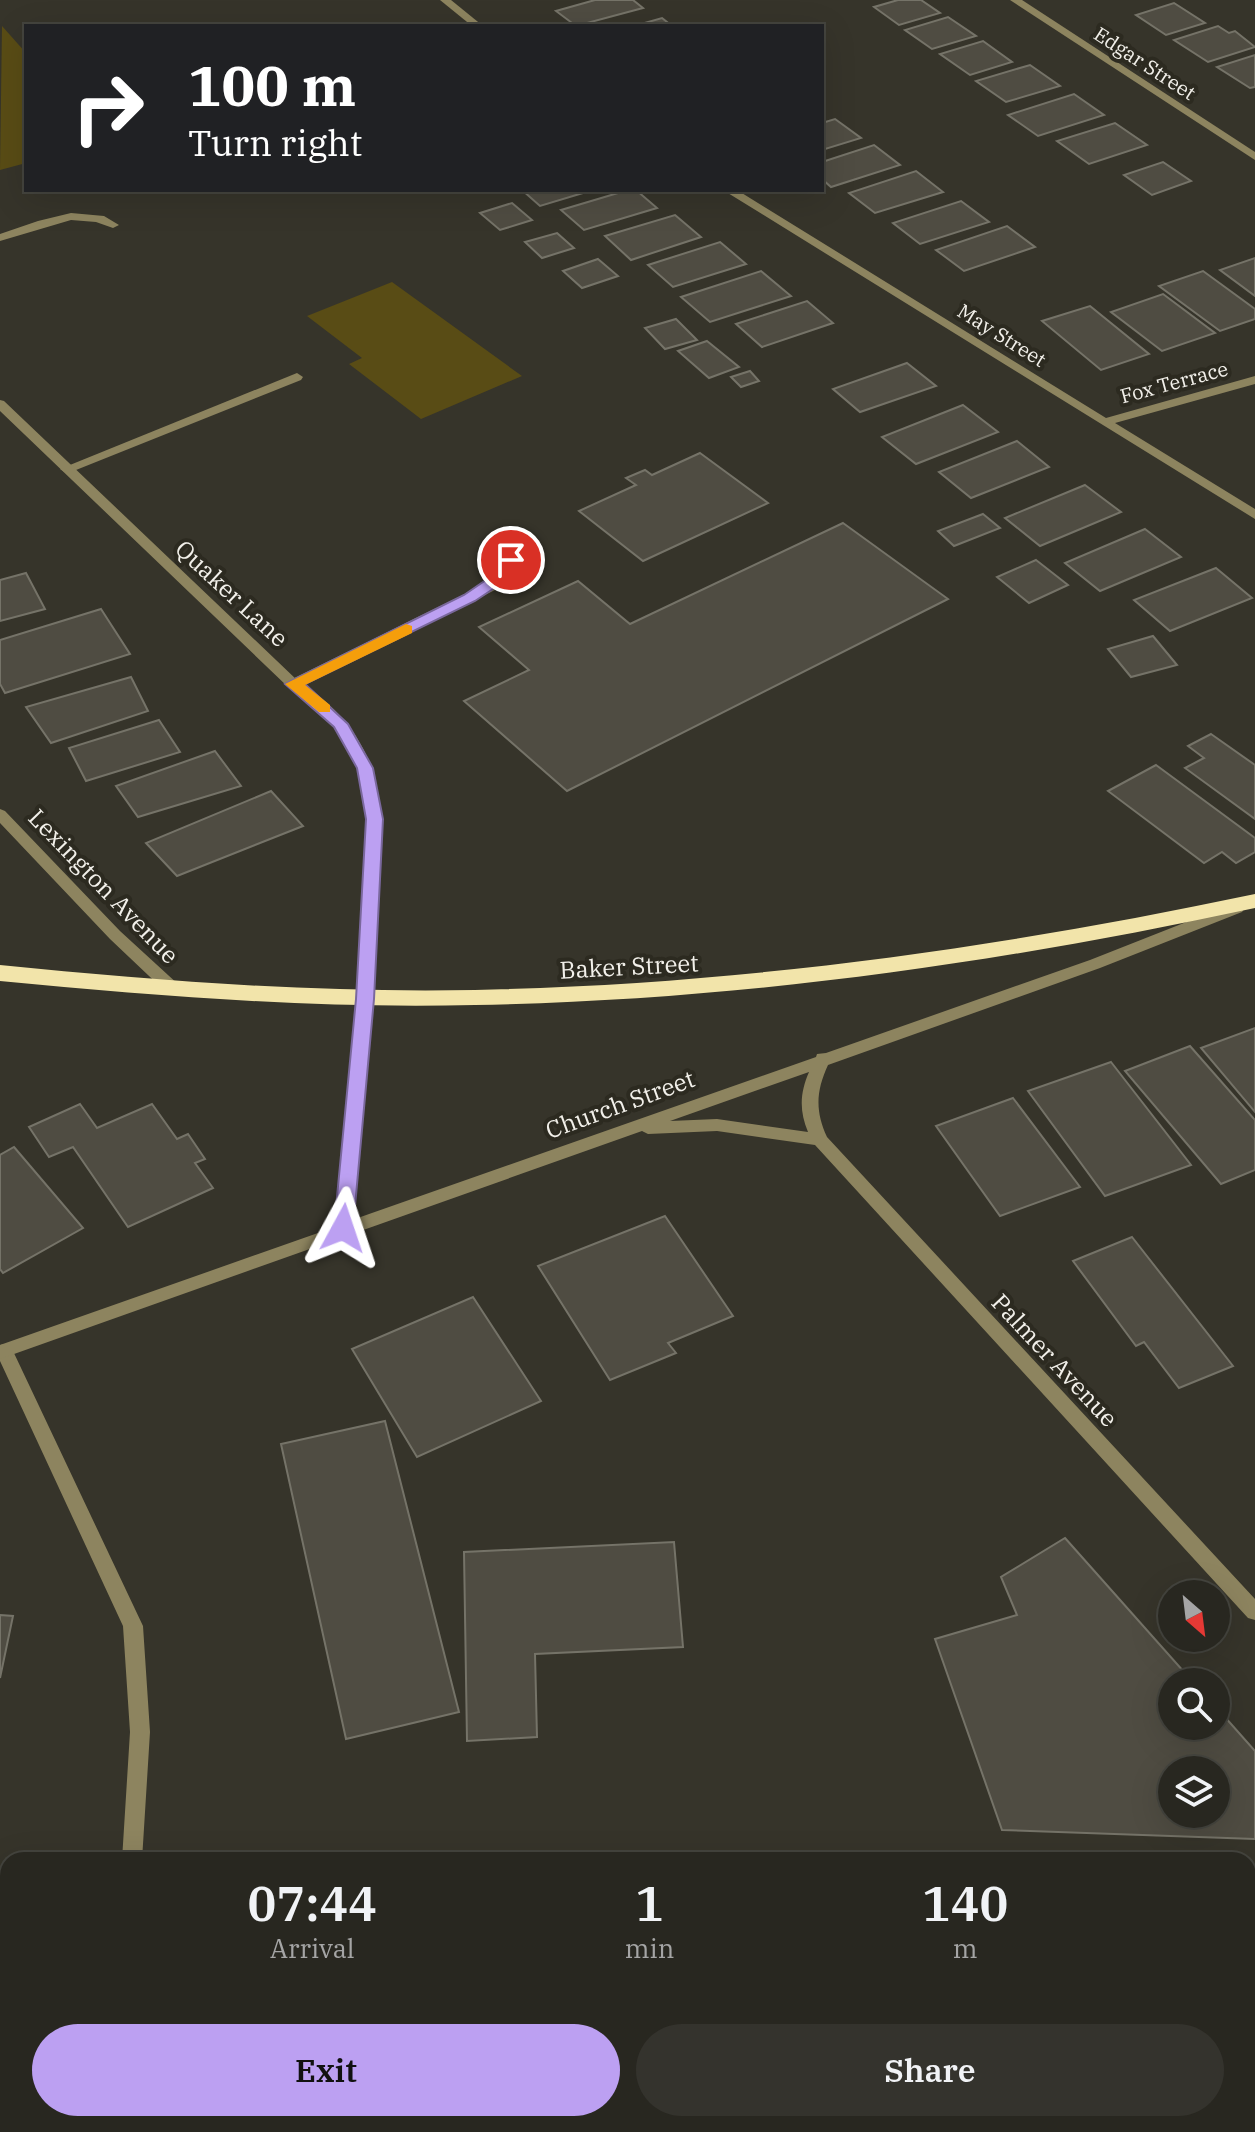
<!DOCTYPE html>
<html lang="en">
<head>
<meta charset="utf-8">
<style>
	:root { --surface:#282720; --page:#34332d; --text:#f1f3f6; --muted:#a5a5a5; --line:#44443e; --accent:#bca0f2 }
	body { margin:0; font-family:"IBM Plex Serif",serif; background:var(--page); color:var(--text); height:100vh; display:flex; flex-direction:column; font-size:30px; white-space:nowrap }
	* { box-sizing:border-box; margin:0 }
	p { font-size:26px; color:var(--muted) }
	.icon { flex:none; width:44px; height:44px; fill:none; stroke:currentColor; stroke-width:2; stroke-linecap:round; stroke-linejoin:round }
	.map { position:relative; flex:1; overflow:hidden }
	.side { position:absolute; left:0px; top:1852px; width:1256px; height:280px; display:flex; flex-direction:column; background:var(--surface); border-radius:24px 24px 0 0; box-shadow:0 8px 32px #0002,0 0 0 2px var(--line) }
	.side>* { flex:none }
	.hud { position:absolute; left:24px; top:24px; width:800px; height:168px; border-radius:0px; box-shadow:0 8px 32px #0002,0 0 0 2px var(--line); background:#202124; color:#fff; overflow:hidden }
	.needle { width:52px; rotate:152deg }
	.fabs { position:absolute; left:1158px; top:1580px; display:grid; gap:16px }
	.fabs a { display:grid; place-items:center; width:72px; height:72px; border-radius:50%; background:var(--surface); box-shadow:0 8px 32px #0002,0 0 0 2px var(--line); font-size:40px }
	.pin { position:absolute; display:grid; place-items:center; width:68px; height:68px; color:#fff; margin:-34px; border:4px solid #fff; border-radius:50%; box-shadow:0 2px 8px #0007 }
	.me { position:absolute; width:88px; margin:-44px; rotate:5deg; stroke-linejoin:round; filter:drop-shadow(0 0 6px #0008) }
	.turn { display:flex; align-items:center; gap:28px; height:168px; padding:0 32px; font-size:36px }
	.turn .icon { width:104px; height:104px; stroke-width:2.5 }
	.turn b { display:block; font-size:56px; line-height:68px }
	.eta { display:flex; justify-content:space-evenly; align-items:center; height:136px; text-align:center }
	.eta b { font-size:48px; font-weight:600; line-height:56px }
	.action { display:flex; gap:16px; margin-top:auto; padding:16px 32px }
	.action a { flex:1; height:92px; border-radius:48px; background:var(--accent); color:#111; font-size:32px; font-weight:600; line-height:92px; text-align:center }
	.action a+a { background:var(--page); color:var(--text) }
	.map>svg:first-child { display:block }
	.green { fill:#594c15 }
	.building { fill:#4f4c42; stroke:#757368; stroke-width:2; fill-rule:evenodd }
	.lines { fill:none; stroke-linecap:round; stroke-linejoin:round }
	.service { fill:#8d845f; fill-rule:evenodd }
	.minor { fill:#8d845f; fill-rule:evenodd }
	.tertiary { fill:#8d845f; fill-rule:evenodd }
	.trunk { fill:#f2e4aa; fill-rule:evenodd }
	.route { fill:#bca0f2; stroke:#7a689d; stroke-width:2 }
	.slow { fill:#f59e0b }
	.labels { text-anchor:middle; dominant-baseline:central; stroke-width:8; stroke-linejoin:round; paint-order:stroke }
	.far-street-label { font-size:20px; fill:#f2f0ea; stroke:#2c2a20 }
	.street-label { font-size:24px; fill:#f2f0ea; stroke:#2c2a20 }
</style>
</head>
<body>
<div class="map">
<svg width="1255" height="2132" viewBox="0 0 1255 2132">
	<rect width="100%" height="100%" fill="#36342a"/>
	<g class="green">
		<polygon points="2,26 26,53 26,163 0,170"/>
		<polygon points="392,282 522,376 421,419 349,364 362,358 307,316"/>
	</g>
	<g class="building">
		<polygon points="595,0 633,0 643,8 576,26 556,11"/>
		<polygon points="898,0 921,0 940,13 899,25 874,7"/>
		<polygon points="1174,3 1205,23 1166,35 1136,15"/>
		<polygon points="948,17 976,36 932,49 905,30"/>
		<polygon points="662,18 672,26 634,26"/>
		<polygon points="1218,26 1229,33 1235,31 1255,47 1208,62 1174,40"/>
		<polygon points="983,41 1012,62 970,75 940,54"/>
		<polygon points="1255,55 1255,87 1250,88 1217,67"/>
		<polygon points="1030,65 1060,86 1006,102 976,81"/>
		<polygon points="1074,94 1104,115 1038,136 1008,115"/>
		<polygon points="835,119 861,138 822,150 822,123"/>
		<polygon points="1115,123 1147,145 1089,164 1057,141"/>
		<polygon points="874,145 900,165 831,187 822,179 822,162"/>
		<polygon points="1163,162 1191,181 1152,195 1124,175"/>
		<polygon points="916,171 943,192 875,213 849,193"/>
		<polygon points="522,190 593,190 540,206"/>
		<polygon points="628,190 636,190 657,208 584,230 561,210"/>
		<polygon points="961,201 989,222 920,244 893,223"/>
		<polygon points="512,203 532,220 500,230 480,213"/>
		<polygon points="675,215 701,237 631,260 605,236"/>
		<polygon points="1007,226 1035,247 964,271 936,250"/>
		<polygon points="557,233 574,248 542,258 525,242"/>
		<polygon points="720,242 746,264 673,287 648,265"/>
		<polygon points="1255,258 1255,296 1220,270"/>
		<polygon points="598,259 618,276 582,288 563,271"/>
		<polygon points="761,271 791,296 710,322 681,297"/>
		<polygon points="1203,271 1255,309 1255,319 1220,331 1159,286"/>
		<polygon points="1163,294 1215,333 1162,351 1111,312"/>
		<polygon points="807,301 833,323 762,347 736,324"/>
		<polygon points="1090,306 1149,354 1101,370 1042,321"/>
		<polygon points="676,319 697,340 665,349 645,328"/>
		<polygon points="707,341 739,367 709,378 678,351"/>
		<polygon points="907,363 936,386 860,412 833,389"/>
		<polygon points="750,371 759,381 741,387 731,377"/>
		<polygon points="963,405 998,432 916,464 882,437"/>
		<polygon points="1017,441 1049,467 971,498 939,472"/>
		<polygon points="700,453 768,503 643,561 579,511 636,485 626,478 645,470 652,475"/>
		<polygon points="1085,485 1121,512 1040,546 1005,518"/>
		<polygon points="983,514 1000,528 954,546 938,531"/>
		<polygon points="843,523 948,599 567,791 464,701 529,670 479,627 578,581 630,624"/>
		<polygon points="1145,529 1181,557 1100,591 1065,563"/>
		<polygon points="1036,560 1068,585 1029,603 997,577"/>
		<polygon points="1216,568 1252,598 1170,631 1134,600"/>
		<polygon points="26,573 45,609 0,621 0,580"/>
		<polygon points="101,609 130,654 5,693 0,684 0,640"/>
		<polygon points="1153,636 1177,665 1131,677 1108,649"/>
		<polygon points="131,677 148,711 51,743 26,707"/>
		<polygon points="159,720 180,752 86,781 69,748"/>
		<polygon points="1211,734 1255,765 1255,819 1185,768 1204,758 1188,746"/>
		<polygon points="215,751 241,786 138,817 116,786"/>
		<polygon points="1156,765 1255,838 1255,852 1236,863 1222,852 1204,863 1108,791"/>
		<polygon points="271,791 303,826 177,876 146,843"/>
		<polygon points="1255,1028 1255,1112 1201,1048"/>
		<polygon points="1190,1046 1255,1120 1255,1170 1221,1184 1125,1071"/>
		<polygon points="1111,1062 1191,1165 1105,1196 1028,1091"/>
		<polygon points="1013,1098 1080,1187 1000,1216 936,1126"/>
		<polygon points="80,1104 97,1128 152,1104 177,1139 188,1134 205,1159 195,1163 213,1188 128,1227 73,1147 49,1157 29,1127"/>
		<polygon points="14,1147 83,1228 3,1273 0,1269 0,1155"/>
		<polygon points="665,1216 733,1316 668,1343 676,1353 610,1380 538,1266"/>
		<polygon points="1132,1237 1233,1366 1179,1388 1144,1342 1136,1346 1073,1261"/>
		<polygon points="473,1297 541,1401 417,1457 352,1349"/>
		<polygon points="385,1421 459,1712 346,1739 281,1444"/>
		<path d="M1065,1538L1193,1682H1172V1726H1216V1707L1255,1751V1839L1002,1830L935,1639L1017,1615L1001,1577ZM1172,1770H1216V1814H1172Z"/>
		<polygon points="674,1542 683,1647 535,1654 537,1737 467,1741 464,1552"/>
		<polygon points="0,1615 13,1616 0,1678"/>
		<polygon points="522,2124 658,2124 658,2132 523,2132"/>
		<rect x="735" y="2124" width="92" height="8"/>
		<polygon points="1002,2124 1103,2124 1104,2132 1002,2132"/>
	</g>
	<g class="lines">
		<g class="service">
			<polygon points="71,213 104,216 119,225 113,228 96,222 71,220 0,241 0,234 38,221"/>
			<polygon points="297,373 303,377 301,380 71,472 66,473 60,469"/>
			<polygon points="504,544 509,545 518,560 510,577 495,590 298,687 288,687 286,684 288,681 485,584 499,572 504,560 497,548"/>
			<polygon points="4,1344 10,1346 13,1351 143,1626 150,1732 142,1860 122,1860 130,1732 123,1626 0,1361 0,1345"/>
			<polygon points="1201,2124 1223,2124 1224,2132 1202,2132"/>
		</g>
		<g class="minor">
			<polygon points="440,0 451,0 483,26 472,26"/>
			<polygon points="1010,0 1022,0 1255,152 1255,160"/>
			<polygon points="723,190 737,190 1106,418 1255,376 1255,384 1115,423 1255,509 1255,519"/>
			<path d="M0,400L4,401L298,681C328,700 356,727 369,762C386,809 380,863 378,912C373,1015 363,1118 352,1220L816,1057L817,1054L826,1053L1090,960L1232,904H1242L1245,908L1242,912L1100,968L828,1065C816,1091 815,1111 827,1137L1255,1599V1620L1248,1618L815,1145L717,1131L648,1134L642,1131L0,1359V1345L335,1227C346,1123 357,1020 362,916C365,865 373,807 353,758C341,728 315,705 288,687L0,411ZM809,1072C800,1093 799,1110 808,1132L717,1119L670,1121Z"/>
			<polygon points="0,809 5,811 120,931 180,986 182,990 180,994 168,994 110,939 0,823"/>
			<polygon points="304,2124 326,2124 327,2132 305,2132"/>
		</g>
		<g class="tertiary">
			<rect x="0" y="1895" width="8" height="20"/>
			<rect x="1248" y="1921" width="7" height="20"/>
		</g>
		<path class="trunk" d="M1255,894V908C994,964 742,1000 475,1005C316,1009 158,996 0,981V965C158,981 316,993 475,990C742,984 994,949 1255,894Z"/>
	</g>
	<polygon class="route" points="511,556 519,560 511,577 475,601 305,684 348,724 373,768 383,819 374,999 353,1228 343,1236 334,1228 356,999 366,819 357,768 334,727 285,684 464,595 499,571 506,557"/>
	<polygon class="slow" points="406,624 412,626 412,633 305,685 330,705 330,712 319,712 285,684"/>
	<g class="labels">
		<g class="far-street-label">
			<text transform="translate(1145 63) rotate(33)">Edgar Street</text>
			<text transform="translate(1002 335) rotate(32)">May Street</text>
			<text transform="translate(1174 382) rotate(-15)">Fox Terrace</text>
		</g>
		<g class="street-label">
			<text transform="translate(232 593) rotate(43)">Quaker Lane</text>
			<text transform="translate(104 886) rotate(46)">Lexington Avenue</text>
			<text transform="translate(629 966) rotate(-3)">Baker Street</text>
			<text transform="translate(620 1104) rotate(-20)">Church Street</text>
			<text transform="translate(1055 1360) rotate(47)">Palmer Avenue</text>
		</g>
	</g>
</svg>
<div class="fabs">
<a><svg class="needle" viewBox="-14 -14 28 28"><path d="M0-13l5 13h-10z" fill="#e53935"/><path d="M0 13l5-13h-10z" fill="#a5a5a5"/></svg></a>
<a><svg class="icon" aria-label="search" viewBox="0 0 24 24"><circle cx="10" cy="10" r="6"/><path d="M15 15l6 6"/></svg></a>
<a><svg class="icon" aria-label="layers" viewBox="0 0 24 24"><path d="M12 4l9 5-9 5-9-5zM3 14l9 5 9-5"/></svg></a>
</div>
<div class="pin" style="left:511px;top:560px;background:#d93025"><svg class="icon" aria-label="arrive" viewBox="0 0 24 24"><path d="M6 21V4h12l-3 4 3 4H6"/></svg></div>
<svg class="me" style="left:343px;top:1228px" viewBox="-20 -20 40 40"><path d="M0-17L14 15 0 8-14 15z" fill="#bca0f2" stroke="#fff" stroke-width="4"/></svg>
<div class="hud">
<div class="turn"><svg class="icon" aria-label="right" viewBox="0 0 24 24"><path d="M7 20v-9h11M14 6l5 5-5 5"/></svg><div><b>100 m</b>Turn right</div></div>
</div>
<section class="side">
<div class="eta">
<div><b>07:44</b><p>Arrival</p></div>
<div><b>1</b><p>min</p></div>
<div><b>140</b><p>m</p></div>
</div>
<div class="action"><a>Exit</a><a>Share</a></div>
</section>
</div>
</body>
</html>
